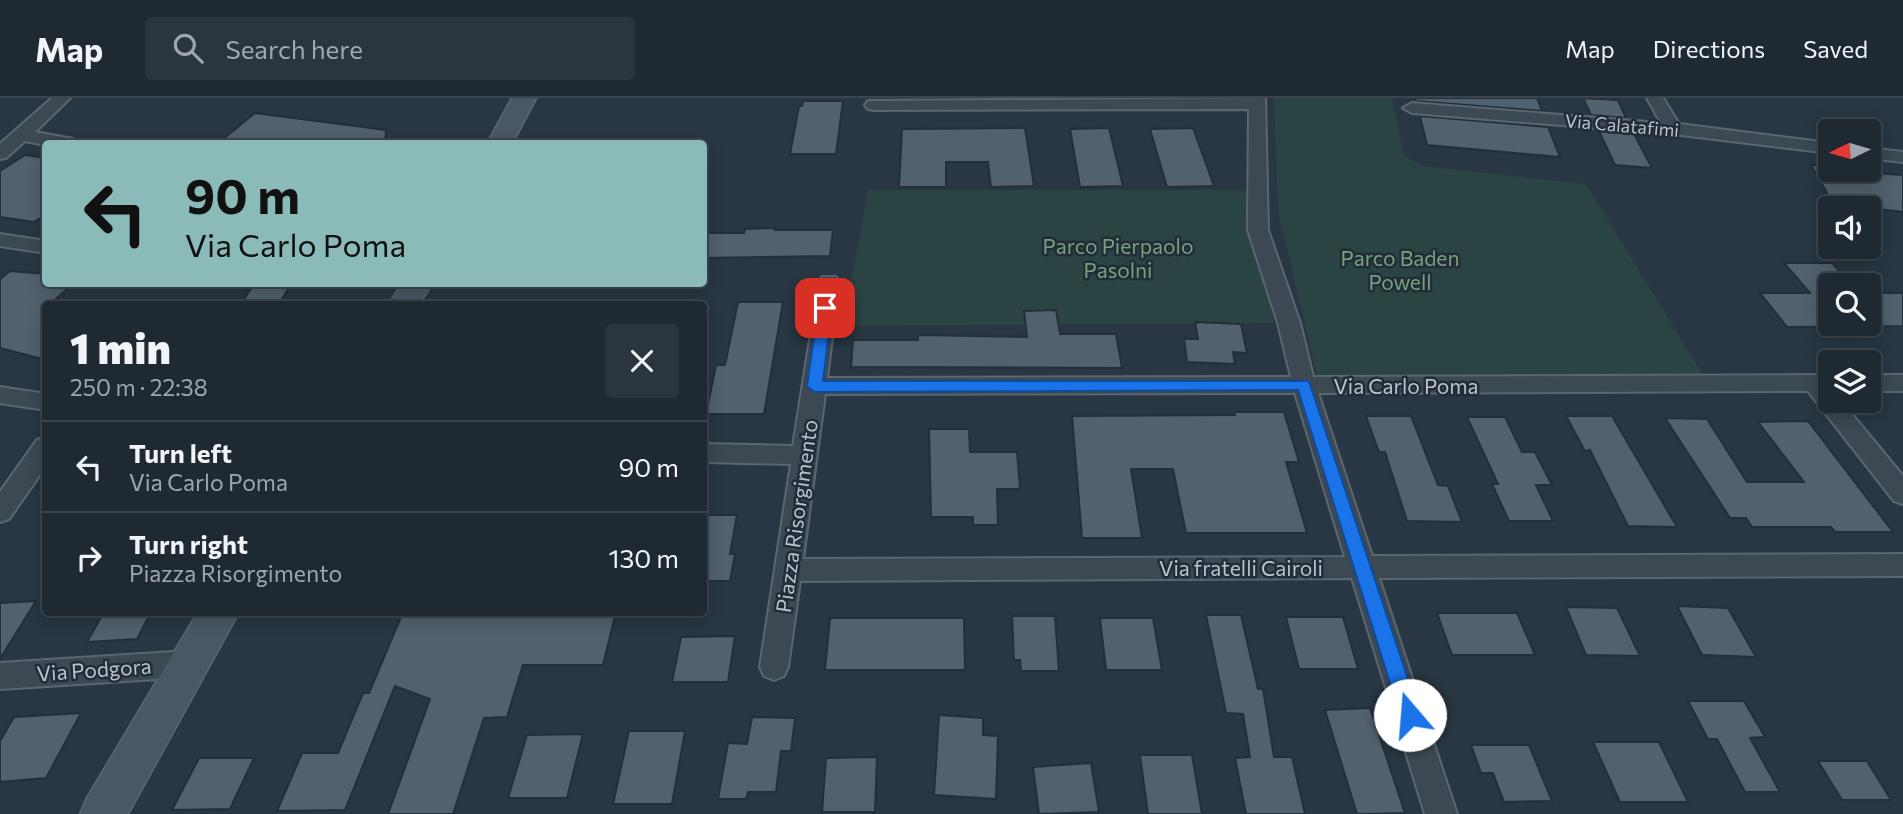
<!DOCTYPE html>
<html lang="en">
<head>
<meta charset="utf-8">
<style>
	:root { --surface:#1e2932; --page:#2b353e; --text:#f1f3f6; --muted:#a1a6ac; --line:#3c454d }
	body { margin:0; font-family:Commissioner,sans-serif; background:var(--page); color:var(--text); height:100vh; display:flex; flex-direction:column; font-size:26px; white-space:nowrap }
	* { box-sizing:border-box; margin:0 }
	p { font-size:23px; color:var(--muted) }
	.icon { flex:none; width:38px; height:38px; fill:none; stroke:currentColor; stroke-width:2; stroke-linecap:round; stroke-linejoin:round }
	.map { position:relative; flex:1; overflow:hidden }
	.details { position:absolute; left:42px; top:203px; width:665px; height:315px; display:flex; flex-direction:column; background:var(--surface); border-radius:7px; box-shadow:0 4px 18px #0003,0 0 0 2px var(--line) }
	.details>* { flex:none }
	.guide { position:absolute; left:42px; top:42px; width:665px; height:147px; border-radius:7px; box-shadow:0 4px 18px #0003,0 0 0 2px var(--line); background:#8bbbb9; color:#111; overflow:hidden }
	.needle { width:46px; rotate:265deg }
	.controls { position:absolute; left:1818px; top:21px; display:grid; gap:14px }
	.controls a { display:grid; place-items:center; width:63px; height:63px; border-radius:7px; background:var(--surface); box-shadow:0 4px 18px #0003,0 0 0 2px var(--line); font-size:35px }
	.pin { position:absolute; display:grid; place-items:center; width:60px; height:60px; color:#fff; margin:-30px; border-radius:14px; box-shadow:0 4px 10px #0006 }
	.me { position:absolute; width:77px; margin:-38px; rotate:342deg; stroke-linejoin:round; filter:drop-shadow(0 0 5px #0008) }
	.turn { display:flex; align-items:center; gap:24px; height:147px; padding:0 28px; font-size:32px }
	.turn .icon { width:91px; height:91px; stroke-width:2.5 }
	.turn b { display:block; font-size:49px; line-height:60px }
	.round { display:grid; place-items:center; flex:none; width:74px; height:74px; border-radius:7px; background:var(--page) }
	.headline { display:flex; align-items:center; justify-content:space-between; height:119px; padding:0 28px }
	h1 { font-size:42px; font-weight:800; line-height:52px }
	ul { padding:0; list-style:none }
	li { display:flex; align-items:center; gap:21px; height:91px; padding:0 28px; border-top:2px solid var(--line) }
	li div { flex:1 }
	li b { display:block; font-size:26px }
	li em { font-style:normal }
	header { display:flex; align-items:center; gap:42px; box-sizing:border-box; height:98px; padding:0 35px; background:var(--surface); border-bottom:2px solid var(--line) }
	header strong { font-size:33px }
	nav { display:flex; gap:38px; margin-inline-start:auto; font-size:24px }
	.search { width:490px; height:63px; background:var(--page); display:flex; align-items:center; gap:18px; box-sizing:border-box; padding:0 24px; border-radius:7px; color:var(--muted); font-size:26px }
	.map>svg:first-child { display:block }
	.green { fill:#2a4443 }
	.building { fill:#51616d; stroke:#232f3a; stroke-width:2 }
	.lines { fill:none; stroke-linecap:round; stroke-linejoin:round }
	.street-casing { stroke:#5a6670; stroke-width:4 }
	.secondary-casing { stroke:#5a6670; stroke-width:3 }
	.street { fill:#3c4852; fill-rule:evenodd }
	.secondary { fill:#4a5865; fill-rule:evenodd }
	.route { fill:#1a73e8; stroke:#114b97; stroke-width:2 }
	.labels { text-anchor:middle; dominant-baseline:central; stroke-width:5; stroke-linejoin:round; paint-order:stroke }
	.far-street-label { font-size:18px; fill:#b9c3cc; stroke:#212d38 }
	.park-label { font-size:21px; fill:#78a17c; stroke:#212d38 }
	.street-label { font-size:21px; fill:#b9c3cc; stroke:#212d38 }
</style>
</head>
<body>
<header>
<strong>Map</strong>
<div class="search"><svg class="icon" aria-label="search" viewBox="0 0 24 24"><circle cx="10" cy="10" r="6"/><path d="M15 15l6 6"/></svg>Search here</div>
<nav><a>Map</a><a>Directions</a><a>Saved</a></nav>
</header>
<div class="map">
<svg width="1903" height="716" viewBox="0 0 1903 716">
	<rect width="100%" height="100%" fill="#283743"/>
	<g class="green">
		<polygon points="1274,0 1392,0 1404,58 1423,68 1586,86 1703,277 1317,277 1278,114"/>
		<polygon points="868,92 1244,92 1258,132 1274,225 843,228"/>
	</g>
	<g class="building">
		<polygon points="1415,0 1537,0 1542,13 1416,3"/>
		<polygon points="1583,0 1618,2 1626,20 1591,17"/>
		<polygon points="803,3 843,3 836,56 790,56 799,8 802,8"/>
		<polygon points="255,15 386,32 385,46 268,46 223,41"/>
		<polygon points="1420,18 1548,29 1560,59 1427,47"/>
		<polygon points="1025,30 1034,88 991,89 988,64 946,64 946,89 899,89 902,31"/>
		<polygon points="1109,30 1123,88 1080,89 1070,31"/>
		<polygon points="1193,30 1214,88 1167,89 1150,31"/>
		<polygon points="1599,33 1634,36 1652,70 1615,67"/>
		<polygon points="25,57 46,60 46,116 34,124 0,119 0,73"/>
		<polygon points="1811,67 1830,69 1830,72 1903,77 1903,114 1853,108 1850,102 1830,100"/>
		<polygon points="775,130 775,132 833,132 830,158 704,160 704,135 744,135 745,131"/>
		<polygon points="1784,165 1832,165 1852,187 1830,187 1830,226 1869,226 1869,195 1903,195 1903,228 1787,229 1760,195 1810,195"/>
		<polygon points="10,173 46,176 46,186 73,186 50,206 46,206 46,262 0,250 0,181"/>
		<polygon points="254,186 291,186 279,206 241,206"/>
		<polygon points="738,204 783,204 764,316 706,316 716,267 725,267"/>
		<polygon points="1056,212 1060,236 1116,236 1122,270 851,269 853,242 918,242 918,237 1027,239 1024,213"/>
		<polygon points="1195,224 1241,226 1247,255 1233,254 1235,266 1187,264 1184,241 1198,241"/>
		<polygon points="1234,314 1284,314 1299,364 1286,364 1307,435 1186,435 1173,371 1131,371 1142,440 1082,440 1072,318 1235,317"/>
		<polygon points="1366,318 1411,318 1438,387 1448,388 1462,424 1407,423 1385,354 1379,354"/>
		<polygon points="1566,318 1612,318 1677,429 1628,428 1590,352 1585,353"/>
		<polygon points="1467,319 1505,319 1522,354 1535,354 1552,387 1536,387 1553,423 1509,423 1492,386 1498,386"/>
		<polygon points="1665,320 1707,321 1747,384 1804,384 1758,324 1808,323 1893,434 1835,434 1831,429 1752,429 1746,420 1730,420"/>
		<polygon points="929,331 969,331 970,354 1017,354 1020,391 997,391 998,427 973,427 973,419 931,419"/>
		<polygon points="704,417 737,417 730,456 735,456 730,483 704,483"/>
		<polygon points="36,503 0,561 0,505"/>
		<polygon points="1677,508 1728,510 1756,559 1702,557"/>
		<polygon points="1566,509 1617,510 1640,558 1586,557"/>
		<polygon points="104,514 151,514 137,541 87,544"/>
		<polygon points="403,514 616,514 603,567 523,567 507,619 484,620 453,716 388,716 430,601 395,588 345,712 277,713 302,655 338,655 363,595 369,595"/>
		<polygon points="1437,515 1517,515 1535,557 1452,557"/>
		<polygon points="1206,517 1241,517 1258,591 1263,591 1274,659 1292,659 1305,716 1246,716 1235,660 1250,659 1243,616 1226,615"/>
		<polygon points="1012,518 1055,518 1059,573 1021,573 1020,562 1014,562"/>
		<polygon points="1286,519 1343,519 1358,571 1299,571"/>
		<polygon points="830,520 964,520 965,572 825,572"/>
		<polygon points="1100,520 1153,520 1162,572 1106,572"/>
		<polygon points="735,538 728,584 672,584 681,539"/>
		<polygon points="1688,603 1744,603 1765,639 1750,640 1780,694 1745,694 1717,641 1708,641"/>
		<polygon points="1370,610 1405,715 1357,716 1325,612"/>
		<polygon points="81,615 46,680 0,684 0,643 14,619"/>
		<polygon points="939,617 983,620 983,637 998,638 996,701 934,697"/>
		<polygon points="752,619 795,620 791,653 781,653 776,694 748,694 746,701 718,701 728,645 747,646"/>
		<polygon points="629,633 685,633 672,706 613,706"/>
		<polygon points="583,636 567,700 508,700 527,637"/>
		<polygon points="1593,644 1659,644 1688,704 1620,704"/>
		<polygon points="1471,647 1529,647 1552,703 1504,704 1493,675 1481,675"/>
		<polygon points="1140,657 1192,657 1202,716 1148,716"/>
		<polygon points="877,659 875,714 822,714 826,660"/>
		<polygon points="199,660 254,660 230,711 172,712"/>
		<polygon points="1818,663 1867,663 1891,702 1842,702"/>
		<polygon points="1091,665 1099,714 1039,716 1033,669"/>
	</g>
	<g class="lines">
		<defs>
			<g id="street">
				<polygon points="52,0 70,0 35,34 73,41 82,46 46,47 25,43 6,60 0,61 0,46"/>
				<path d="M1265,0L1268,132L1300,225L1313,279L1830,277V303H1841L1903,378V406L1894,403L1808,293L1318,295L1372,458L1903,456V478L1379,480L1457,716H1425L1352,480L800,483L788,569L784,578L774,582L764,578L760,569L791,366L704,364V346L793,348L819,184L822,179H836L839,184L827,280L1291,279L1278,225L1248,132L1249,11L874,12L868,11L865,7L868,3ZM1295,295L1345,459L803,461L825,296Z"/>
				<polygon points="1647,0 1663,0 1679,26 1830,45 1830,55 1673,36 1412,15 1403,10 1412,5 1661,25"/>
				<polygon points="1869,50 1903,54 1903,64 1869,60"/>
				<polygon points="0,136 46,143 46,155 0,148"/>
				<rect x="1869" y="277" width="34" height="16"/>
				<polygon points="0,289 46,296 46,312 0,305"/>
				<polygon points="46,339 46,368 9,421 0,424 0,394 37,342"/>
				<polygon points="189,553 199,557 203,566 199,575 189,579 0,591 0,565"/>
			</g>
			<g id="secondary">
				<polygon points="512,0 536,0 512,46 487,46"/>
				<polygon points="402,186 432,186 419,206 389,206"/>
				<polygon points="198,514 239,514 128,716 80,716 87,700"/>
			</g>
		</defs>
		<use href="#street" class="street-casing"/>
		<use href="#secondary" class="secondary-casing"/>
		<use href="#street" class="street"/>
		<use href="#secondary" class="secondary"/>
	</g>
	<polygon class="route" points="825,206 832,210 823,283 1309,283 1420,617 1417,623 1410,626 1403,623 1400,617 1298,292 814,294 807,288 818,210"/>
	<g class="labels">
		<g class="far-street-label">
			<text transform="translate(1622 27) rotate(5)">Via Calatafimi</text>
		</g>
		<g class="park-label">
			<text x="1118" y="147">Parco Pierpaolo<tspan x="1118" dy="24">Pasolni</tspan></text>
			<text x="1400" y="159">Parco Baden<tspan x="1400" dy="24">Powell</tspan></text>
		</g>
		<g class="street-label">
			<text x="1406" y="287">Via Carlo Poma</text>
			<text transform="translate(796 418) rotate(-82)">Piazza Risorgimento</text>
			<text x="1241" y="469">Via fratelli Cairoli</text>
			<text transform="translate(94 571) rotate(-4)">Via Podgora</text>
		</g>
	</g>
</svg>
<div class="controls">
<a><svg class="needle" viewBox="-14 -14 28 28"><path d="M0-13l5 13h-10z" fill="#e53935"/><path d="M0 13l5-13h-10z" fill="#a1a6ac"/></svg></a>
<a><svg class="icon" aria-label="sound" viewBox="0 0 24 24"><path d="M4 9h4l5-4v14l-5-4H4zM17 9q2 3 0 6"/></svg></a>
<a><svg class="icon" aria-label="search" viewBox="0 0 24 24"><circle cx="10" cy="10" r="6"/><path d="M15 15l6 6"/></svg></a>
<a><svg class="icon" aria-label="layers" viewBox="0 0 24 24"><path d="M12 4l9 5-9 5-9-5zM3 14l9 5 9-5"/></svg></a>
</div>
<div class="pin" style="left:825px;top:210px;background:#d93025"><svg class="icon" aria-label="arrive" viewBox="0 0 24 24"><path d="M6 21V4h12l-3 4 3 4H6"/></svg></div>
<svg class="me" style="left:1410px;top:617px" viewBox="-20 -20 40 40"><circle r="19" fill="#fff"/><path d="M0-13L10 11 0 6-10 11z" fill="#1a73e8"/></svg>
<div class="guide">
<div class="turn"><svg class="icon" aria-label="left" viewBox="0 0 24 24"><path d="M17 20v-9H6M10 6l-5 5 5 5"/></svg><div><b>90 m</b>Via Carlo Poma</div></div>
</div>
<section class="details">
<div class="headline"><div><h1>1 min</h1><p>250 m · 22:38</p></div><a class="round"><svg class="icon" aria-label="close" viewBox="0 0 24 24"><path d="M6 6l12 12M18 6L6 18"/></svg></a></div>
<ul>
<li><svg class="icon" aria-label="left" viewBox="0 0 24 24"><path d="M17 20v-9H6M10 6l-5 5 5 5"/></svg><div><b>Turn left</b><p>Via Carlo Poma</p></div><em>90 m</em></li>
<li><svg class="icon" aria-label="right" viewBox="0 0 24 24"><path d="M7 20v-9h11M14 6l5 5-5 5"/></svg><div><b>Turn right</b><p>Piazza Risorgimento</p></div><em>130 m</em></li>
</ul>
</section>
</div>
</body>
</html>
